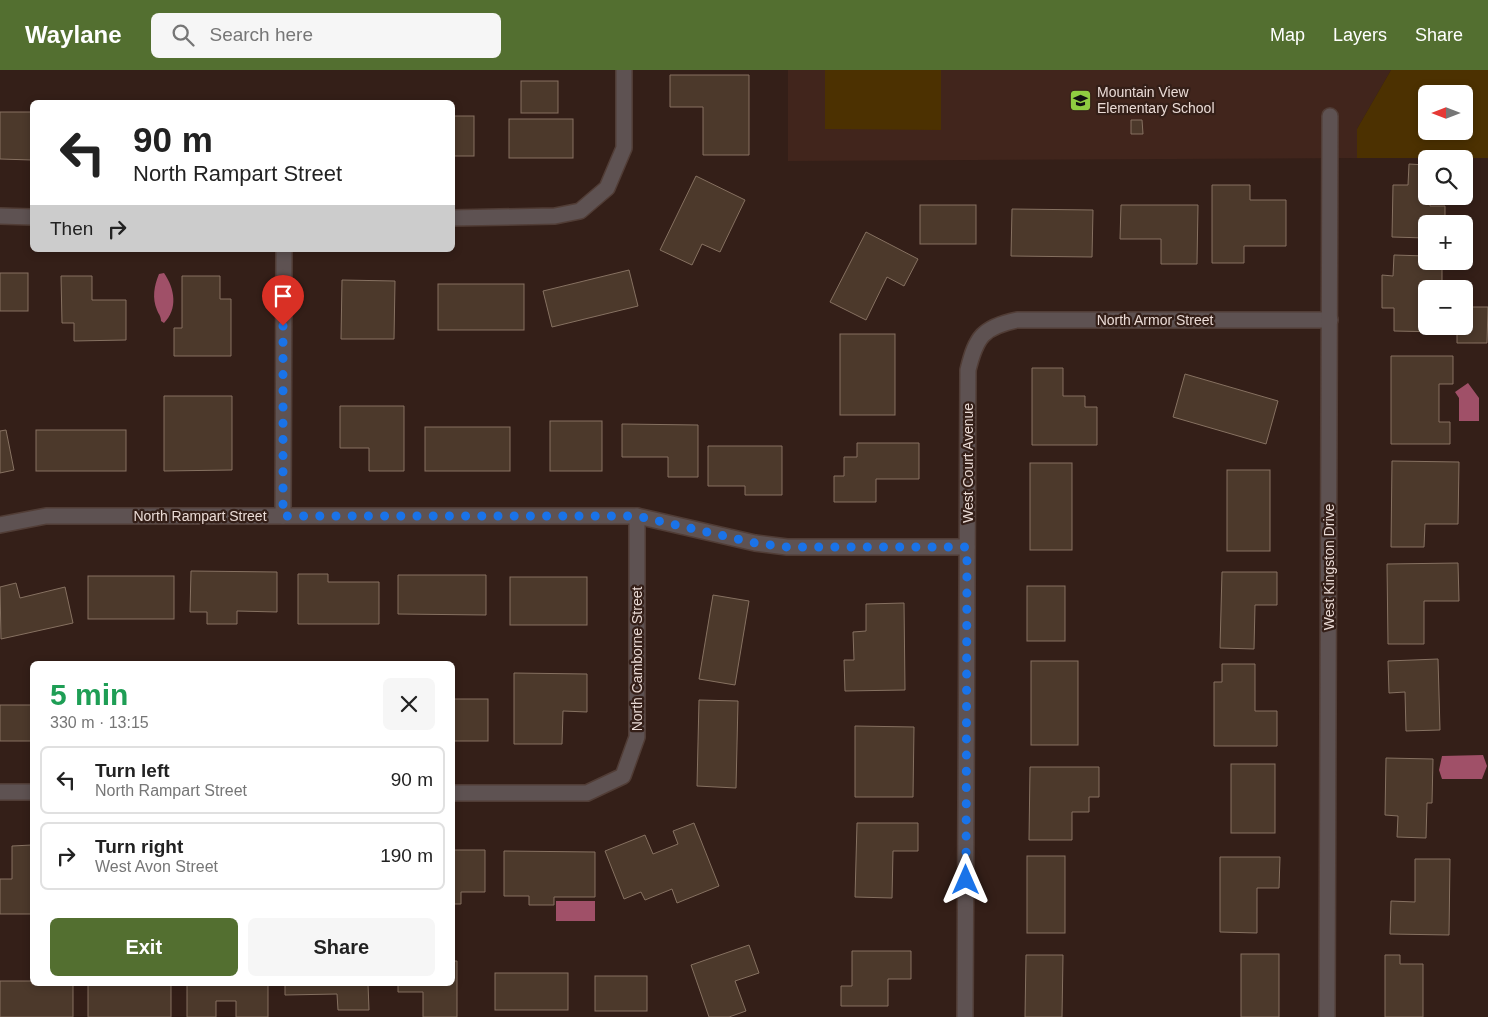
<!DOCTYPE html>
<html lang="en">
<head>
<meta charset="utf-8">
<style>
	:root { --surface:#fff; --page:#f6f6f6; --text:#222; --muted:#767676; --line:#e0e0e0; --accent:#536f30 }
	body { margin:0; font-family:Helvetica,sans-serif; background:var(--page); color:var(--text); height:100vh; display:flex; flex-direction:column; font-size:19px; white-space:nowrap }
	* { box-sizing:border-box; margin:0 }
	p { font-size:16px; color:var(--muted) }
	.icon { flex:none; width:28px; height:28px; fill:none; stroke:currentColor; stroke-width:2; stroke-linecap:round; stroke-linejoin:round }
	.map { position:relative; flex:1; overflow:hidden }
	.drawer { position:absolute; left:30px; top:591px; width:425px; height:325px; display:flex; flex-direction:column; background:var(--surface); border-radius:8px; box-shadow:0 2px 8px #0003 }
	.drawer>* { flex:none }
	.top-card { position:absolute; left:30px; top:30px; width:425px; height:152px; border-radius:8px; box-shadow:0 2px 8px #0003; background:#fff; color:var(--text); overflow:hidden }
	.needle { width:32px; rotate:270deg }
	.tools { position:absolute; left:1418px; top:15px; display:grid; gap:10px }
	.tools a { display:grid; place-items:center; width:55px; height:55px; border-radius:8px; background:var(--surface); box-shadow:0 2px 8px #0003; font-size:25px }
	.pin { position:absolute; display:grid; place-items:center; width:42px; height:42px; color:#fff; margin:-51px -21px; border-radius:50% 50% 50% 0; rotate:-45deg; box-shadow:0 0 5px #0007 }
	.pin .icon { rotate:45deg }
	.me { position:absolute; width:55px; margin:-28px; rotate:0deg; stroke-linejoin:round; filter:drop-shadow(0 0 4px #0008) }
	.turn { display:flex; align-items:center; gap:18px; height:105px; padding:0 20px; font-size:22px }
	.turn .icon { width:65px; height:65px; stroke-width:2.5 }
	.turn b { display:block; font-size:35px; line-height:42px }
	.then { display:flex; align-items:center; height:48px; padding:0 20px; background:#0003; gap:10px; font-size:19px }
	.round { display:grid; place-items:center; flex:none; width:52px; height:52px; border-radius:8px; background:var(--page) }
	.summary { display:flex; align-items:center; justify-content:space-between; height:85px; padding:0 20px }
	h1 { font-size:30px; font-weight:800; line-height:38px; color:#1e9e55 }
	.button { display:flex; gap:10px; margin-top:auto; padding:10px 20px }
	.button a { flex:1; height:58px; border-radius:8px; background:var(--accent); color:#fff; font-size:20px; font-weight:800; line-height:58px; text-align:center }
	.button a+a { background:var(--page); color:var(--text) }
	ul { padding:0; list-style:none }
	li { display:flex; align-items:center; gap:15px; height:68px; margin:0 10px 8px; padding:0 10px; border:2px solid var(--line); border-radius:8px }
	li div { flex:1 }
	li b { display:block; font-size:19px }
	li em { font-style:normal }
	header { display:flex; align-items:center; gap:30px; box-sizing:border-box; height:70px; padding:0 25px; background:var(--accent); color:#fff }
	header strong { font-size:24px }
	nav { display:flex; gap:28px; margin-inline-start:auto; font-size:18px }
	.search { width:350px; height:45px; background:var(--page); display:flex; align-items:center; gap:12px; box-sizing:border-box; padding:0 18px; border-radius:8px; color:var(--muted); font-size:19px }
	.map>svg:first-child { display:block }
	.built { fill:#41251c }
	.green { fill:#4c3101; fill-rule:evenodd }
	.water { fill:#a05068 }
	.building { fill:#4c392b; stroke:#867161 }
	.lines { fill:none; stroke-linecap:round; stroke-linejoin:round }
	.minor-casing { stroke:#513d36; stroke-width:18 }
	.minor { stroke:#5e5252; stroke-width:15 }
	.route { stroke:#1a73e8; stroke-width:9; stroke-dasharray:0 16.2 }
	.labels { text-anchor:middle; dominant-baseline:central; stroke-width:4.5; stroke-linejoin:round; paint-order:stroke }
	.poi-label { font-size:14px; fill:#eadbd6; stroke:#341f18; text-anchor:start }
	.street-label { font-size:14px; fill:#eadbd6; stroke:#341f18 }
</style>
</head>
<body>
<header>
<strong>Waylane</strong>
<div class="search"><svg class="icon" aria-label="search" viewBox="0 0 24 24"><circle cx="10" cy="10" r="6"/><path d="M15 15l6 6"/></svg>Search here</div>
<nav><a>Map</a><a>Layers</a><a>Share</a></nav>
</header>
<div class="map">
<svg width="1488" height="947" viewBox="0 0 1488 947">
	<rect width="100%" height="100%" fill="#341f18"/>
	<polygon class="built" points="788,0 1391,0 1357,59 1357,88 788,91"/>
	<g class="green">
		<polygon points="825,0 941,0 941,60 825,59"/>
		<path d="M1391,0H1488V88H1357V59ZM1426,24H1464V61H1426Z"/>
	</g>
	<g class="water">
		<path d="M164,203C175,219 178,239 164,253L161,251C161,246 159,245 157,240C152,228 154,216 159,204Z"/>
		<polygon points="1468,313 1479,328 1479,351 1459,351 1459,328 1455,322"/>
		<polygon points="1483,685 1487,696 1482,709 1442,709 1439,700 1442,686"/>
		<rect x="556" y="831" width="39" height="20"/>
	</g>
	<g class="building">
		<polygon points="670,5 749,5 749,85 703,85 703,37 670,37"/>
		<rect x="521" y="11" width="37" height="32"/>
		<polygon points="0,42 32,42 32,90 0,89"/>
		<rect x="452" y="46" width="22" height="40"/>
		<rect x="509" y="49" width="64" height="39"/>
		<polygon points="1131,50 1142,50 1143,64 1131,64"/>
		<polygon points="1409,94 1426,95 1426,126 1430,126 1430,136 1445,136 1445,154 1426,154 1426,168 1392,167 1393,115 1408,115"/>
		<polygon points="696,106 745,130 720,182 702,174 692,195 660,180"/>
		<polygon points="1212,115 1250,115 1250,130 1286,130 1286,176 1244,176 1244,193 1212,193"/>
		<rect x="920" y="135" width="56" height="39"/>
		<polygon points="1121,135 1198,135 1197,194 1161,194 1161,169 1120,169"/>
		<polygon points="1012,139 1093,140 1092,187 1011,186"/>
		<polygon points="866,162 918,189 904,216 887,207 866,250 830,232"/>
		<polygon points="1394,185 1426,186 1426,191 1442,191 1442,219 1426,219 1426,256 1442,256 1442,262 1394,261 1394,238 1382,238 1382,205 1393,206"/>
		<polygon points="629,200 638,236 552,257 543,221"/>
		<rect x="0" y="203" width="28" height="38"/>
		<polygon points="61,206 92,206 92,230 126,230 126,270 74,271 74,253 62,253"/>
		<polygon points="182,206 220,206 220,229 231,229 231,286 174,286 174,258 182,258"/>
		<polygon points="342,210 395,211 394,269 341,269"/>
		<rect x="438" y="214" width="86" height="46"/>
		<polygon points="1464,237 1488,237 1487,273 1457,273 1457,256 1464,256"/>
		<rect x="840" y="264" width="55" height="81"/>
		<polygon points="1391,286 1453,286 1453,314 1439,314 1439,352 1450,352 1450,374 1391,374"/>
		<polygon points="1032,298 1063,298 1063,326 1085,326 1085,337 1097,337 1097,375 1032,375"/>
		<polygon points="1185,304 1278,331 1266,374 1173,347"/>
		<polygon points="164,326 232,326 232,400 164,401"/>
		<polygon points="340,336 404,336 404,401 369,401 369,378 340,378"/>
		<rect x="550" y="351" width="52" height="50"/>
		<polygon points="622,354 698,355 698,407 668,407 668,387 622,387"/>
		<rect x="425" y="357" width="85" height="44"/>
		<polygon points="6,360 14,400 0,403 0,361"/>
		<rect x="36" y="360" width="90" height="41"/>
		<polygon points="857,373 919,373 919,409 876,409 876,432 834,432 834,406 844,406 844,387 857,387"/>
		<polygon points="708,376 782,376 782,425 745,425 745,416 708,416"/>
		<polygon points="1392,391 1459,392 1458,454 1425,454 1424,477 1391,477"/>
		<rect x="1030" y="393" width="42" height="87"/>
		<rect x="1227" y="400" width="43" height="81"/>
		<polygon points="1458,493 1459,531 1424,531 1424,574 1388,574 1387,494"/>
		<polygon points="191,501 277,502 277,542 237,541 237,554 207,554 207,542 190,542"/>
		<polygon points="1222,502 1277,502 1277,535 1255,535 1254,579 1220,578"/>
		<polygon points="298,504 328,504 328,512 379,512 379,554 298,554"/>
		<polygon points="398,505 486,505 486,545 398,544"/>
		<rect x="88" y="506" width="86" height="43"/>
		<rect x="510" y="507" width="77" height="48"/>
		<polygon points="16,513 20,528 65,517 73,553 1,569 0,517"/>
		<rect x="1027" y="516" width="38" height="55"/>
		<polygon points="713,525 749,531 735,615 699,609"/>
		<polygon points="904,533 905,620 845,621 844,590 854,590 853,562 866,561 866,534"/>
		<polygon points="1438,589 1440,660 1406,661 1405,622 1389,623 1388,591"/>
		<rect x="1031" y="591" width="47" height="84"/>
		<polygon points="1222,594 1255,594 1255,641 1277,641 1277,676 1214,676 1214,612 1222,612"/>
		<polygon points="514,603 587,604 587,642 563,641 562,674 514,674"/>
		<rect x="452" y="629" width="36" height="42"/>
		<polygon points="699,630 738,631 736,718 697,716"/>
		<rect x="0" y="635" width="32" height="36"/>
		<polygon points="855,656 914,657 913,727 855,727"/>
		<polygon points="1386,688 1433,689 1432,733 1427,733 1426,768 1397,767 1398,746 1385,745"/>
		<rect x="1231" y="694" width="44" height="69"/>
		<polygon points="1030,697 1099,697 1099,727 1089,727 1089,742 1072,742 1072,770 1029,770"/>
		<polygon points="694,753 719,816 677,833 672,819 645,830 641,822 624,829 605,781 645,765 653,784 678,774 673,761"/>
		<polygon points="857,753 918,753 918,781 893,781 892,828 855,827"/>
		<polygon points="32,775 32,844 0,844 0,809 12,809 12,776"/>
		<polygon points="452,780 485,780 485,822 461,822 461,834 452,834"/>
		<polygon points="504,781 595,782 595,827 554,827 554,835 529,835 529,826 504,826"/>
		<rect x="1027" y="786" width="38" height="77"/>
		<polygon points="1220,787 1280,787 1279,818 1257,818 1257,863 1220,862"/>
		<polygon points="1415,789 1450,789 1449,865 1390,864 1391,831 1415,832"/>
		<polygon points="749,875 759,903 735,911 746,941 729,947 709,947 691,895"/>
		<polygon points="852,881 911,881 911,909 888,909 888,936 841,936 841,916 852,916"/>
		<rect x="1241" y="884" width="38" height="63"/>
		<polygon points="1026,885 1063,885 1062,947 1025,947"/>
		<polygon points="1385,885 1400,885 1400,894 1423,894 1423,947 1385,947"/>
		<polygon points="452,891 457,891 457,947 423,947 423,922 398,922 398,914 452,914"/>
		<rect x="495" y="903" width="73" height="37"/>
		<rect x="595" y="906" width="52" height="35"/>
		<polygon points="0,911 32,911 32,914 73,914 73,947 0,947"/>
		<rect x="88" y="914" width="83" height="33"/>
		<polygon points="187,914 268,914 268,947 236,947 236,931 216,931 216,947 187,947"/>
		<polygon points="285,914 368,914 369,940 338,940 337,924 285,925"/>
	</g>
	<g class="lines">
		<defs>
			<g id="minor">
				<polyline points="0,146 32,147"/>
				<polyline points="452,148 555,146 580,141 607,118 624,78 624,0"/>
				<polyline points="283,446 284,180"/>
				<polyline points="0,455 46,446 637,446 755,473 787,477 967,477"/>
				<polyline points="0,722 32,722"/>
				<polyline points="452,723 587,723 623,706 637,667 637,446"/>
				<path d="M965,947L968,300C976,267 983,257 1017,250H1330"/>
				<polyline points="1327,947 1330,46"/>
			</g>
		</defs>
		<use href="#minor" class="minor-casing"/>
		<use href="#minor" class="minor"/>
	</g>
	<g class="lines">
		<polyline class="route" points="283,256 283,446 637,446 755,473 787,477 967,477 966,810"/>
	</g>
	<defs>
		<symbol id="school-square" viewBox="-11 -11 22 22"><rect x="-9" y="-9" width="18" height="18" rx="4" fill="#8fcd41" stroke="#341f18"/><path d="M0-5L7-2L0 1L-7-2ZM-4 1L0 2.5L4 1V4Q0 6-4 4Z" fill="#111"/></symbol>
	</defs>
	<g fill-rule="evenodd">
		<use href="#school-square" x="1068" y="18" width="25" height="25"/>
	</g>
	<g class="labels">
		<g class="poi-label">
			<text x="1097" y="22">Mountain View<tspan x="1097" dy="16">Elementary School</tspan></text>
		</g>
		<g class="street-label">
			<text x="1155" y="250">North Armor Street</text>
			<text transform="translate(968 393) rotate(-90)">West Court Avenue</text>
			<text x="200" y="446">North Rampart Street</text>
			<text transform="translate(1329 497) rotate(-90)">West Kingston Drive</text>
			<text transform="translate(637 589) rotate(-90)">North Camborne Street</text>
		</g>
	</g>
</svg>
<div class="tools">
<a><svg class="needle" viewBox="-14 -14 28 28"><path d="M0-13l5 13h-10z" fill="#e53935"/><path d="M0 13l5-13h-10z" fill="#767676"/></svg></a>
<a><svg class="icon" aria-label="search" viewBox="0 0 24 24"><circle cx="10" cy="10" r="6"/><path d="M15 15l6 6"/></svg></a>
<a>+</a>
<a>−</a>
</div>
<div class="pin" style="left:283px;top:256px;background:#d93025"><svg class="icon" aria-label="arrive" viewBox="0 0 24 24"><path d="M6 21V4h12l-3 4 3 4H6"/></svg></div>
<svg class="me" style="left:966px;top:810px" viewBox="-20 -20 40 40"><path d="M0-17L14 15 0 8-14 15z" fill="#1a73e8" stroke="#fff" stroke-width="4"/></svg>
<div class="top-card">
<div class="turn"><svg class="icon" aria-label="left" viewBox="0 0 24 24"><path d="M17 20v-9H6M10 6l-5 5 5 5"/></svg><div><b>90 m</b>North Rampart Street</div></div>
<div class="then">Then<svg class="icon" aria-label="right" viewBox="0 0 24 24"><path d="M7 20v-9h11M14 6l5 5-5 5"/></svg></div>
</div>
<section class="drawer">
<div class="summary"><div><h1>5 min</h1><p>330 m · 13:15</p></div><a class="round"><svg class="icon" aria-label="close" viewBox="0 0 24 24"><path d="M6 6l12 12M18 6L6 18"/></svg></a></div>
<ul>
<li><svg class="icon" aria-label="left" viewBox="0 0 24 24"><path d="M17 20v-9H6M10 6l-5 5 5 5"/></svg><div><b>Turn left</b><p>North Rampart Street</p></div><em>90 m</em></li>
<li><svg class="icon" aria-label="right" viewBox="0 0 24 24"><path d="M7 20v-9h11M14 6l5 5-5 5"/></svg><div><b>Turn right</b><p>West Avon Street</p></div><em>190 m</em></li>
</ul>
<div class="button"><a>Exit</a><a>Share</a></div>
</section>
</div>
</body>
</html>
